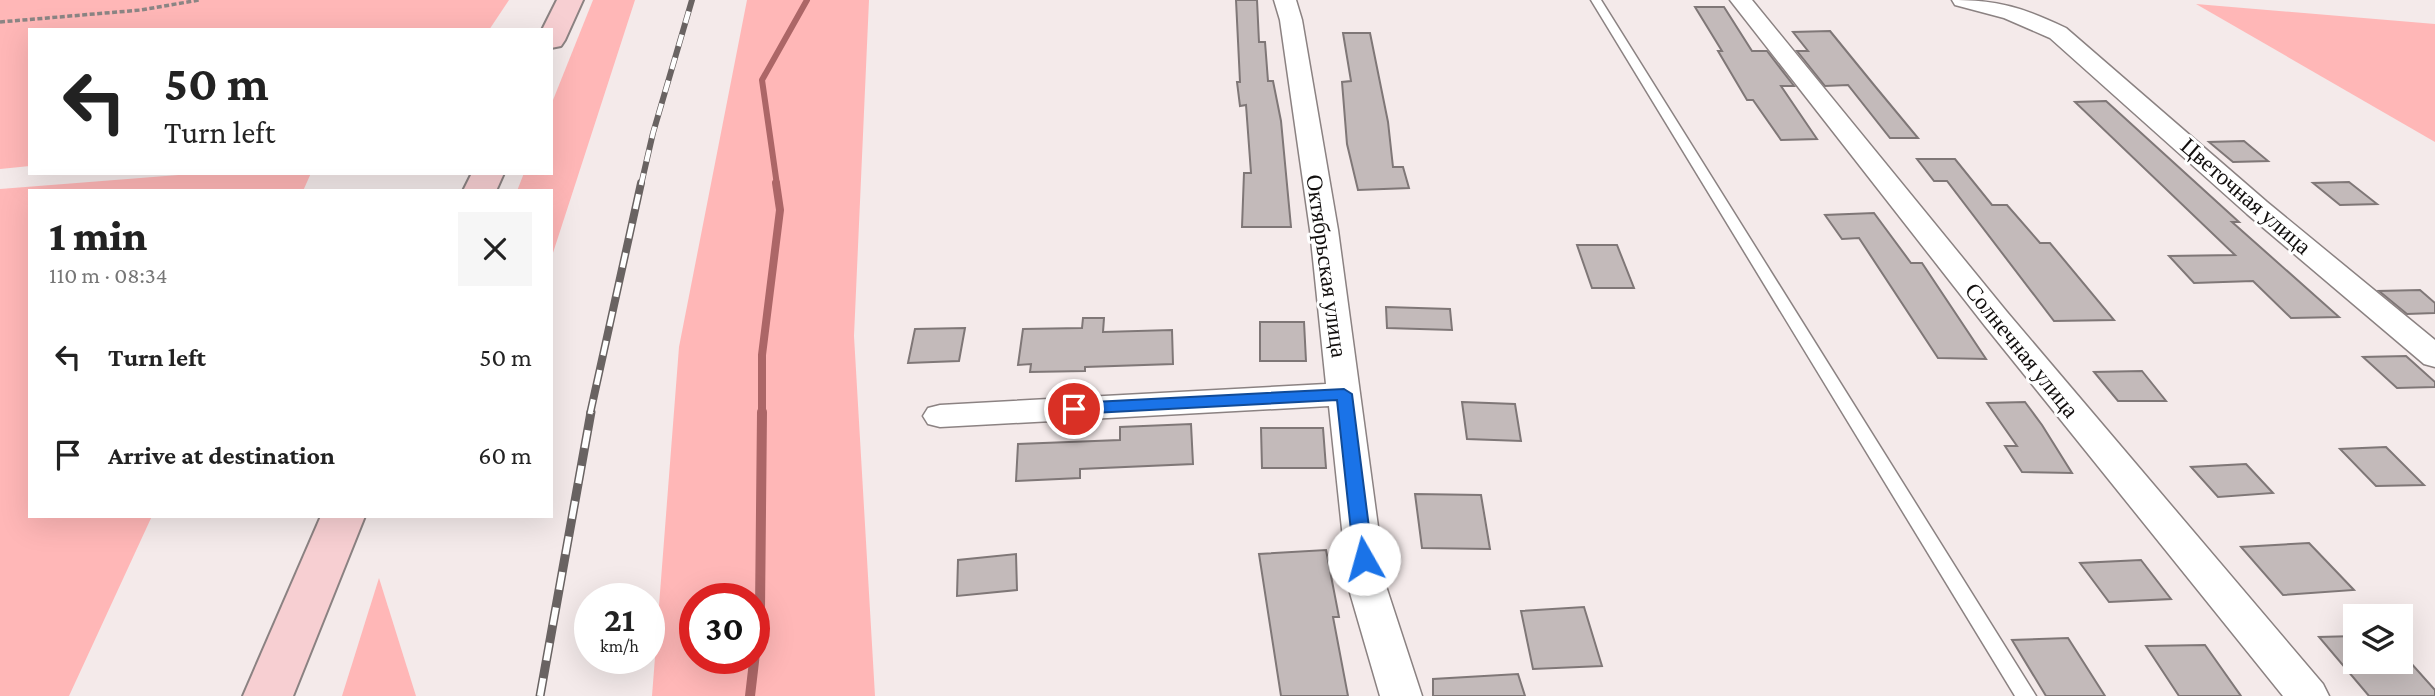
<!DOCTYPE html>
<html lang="en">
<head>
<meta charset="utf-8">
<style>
	:root { --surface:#fff; --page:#f6f6f6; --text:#222; --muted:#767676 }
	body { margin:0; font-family:"Crimson Pro",serif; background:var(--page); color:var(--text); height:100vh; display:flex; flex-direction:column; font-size:26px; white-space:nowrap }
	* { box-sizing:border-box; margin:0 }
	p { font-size:23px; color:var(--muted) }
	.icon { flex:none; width:38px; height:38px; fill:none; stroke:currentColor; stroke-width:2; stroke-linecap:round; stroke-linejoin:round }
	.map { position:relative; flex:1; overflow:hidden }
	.side { position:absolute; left:28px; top:189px; width:525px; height:329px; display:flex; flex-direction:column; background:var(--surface); border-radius:0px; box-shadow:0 7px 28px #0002 }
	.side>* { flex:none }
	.top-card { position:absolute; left:28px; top:28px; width:525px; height:147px; border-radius:0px; box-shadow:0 7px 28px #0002; background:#fff; color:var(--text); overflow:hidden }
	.tools { position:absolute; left:2343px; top:604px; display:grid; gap:14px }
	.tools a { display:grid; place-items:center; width:70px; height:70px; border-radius:0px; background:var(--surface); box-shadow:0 7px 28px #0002; font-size:35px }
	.speed { position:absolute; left:574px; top:583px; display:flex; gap:14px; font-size:35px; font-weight:700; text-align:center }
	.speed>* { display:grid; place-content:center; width:91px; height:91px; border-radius:50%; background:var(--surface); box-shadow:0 7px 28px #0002; line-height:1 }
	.speed small { font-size:18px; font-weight:400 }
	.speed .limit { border:10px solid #d22; background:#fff; color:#111 }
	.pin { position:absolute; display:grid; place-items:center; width:60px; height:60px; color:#fff; margin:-30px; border:4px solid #fff; border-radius:50%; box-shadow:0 2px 7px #0007 }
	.me { position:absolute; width:77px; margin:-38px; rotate:353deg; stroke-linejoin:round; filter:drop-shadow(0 0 5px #0008) }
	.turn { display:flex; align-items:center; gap:24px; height:147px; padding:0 21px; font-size:32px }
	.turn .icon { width:91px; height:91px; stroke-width:2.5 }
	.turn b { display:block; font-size:49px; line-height:60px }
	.round { display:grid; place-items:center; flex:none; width:74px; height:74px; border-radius:0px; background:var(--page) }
	.overview { display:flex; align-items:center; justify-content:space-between; height:119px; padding:0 21px }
	h1 { font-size:42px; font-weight:800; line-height:52px }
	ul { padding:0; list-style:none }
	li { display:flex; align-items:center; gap:21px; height:98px; padding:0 21px }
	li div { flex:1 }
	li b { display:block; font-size:26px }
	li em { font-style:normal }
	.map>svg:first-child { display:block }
	.green { fill:#ffb7b7; fill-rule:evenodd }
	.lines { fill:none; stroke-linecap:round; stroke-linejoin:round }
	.stream-far2 { stroke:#ac6667; stroke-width:6 }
	.stream-far1 { stroke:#ac6667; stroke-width:8 }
	.stream { stroke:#ac6667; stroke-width:10 }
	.building { fill:#c3baba; stroke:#7f7777; stroke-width:2 }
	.lane-casing { stroke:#8b8282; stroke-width:3 }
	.street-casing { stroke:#8b8282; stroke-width:3 }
	.secondary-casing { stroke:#8b8282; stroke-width:4 }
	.path { stroke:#8b8584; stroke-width:3.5; stroke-dasharray:5 2.5; stroke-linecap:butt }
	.lane { fill:#fff; fill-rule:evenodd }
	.street { fill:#fff; fill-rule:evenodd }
	.secondary { fill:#f7cfd2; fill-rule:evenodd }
	.rail-far2-casing { stroke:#696362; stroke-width:6 }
	.rail-far1-casing { stroke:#696362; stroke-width:8 }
	.rail-casing { stroke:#696362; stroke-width:9 }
	.rail-far2 { stroke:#fff; stroke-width:4.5; stroke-dasharray:12; stroke-linecap:butt }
	.rail-far1 { stroke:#fff; stroke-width:5; stroke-dasharray:15; stroke-linecap:butt }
	.rail { stroke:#fff; stroke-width:6; stroke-dasharray:18; stroke-linecap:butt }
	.route { fill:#1a73e8; stroke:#114b97; stroke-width:2 }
	.labels { text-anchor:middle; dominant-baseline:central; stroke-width:6; stroke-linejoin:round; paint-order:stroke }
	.street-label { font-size:23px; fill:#120f0e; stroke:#fff }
</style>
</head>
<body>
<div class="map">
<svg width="2435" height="696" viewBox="0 0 2435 696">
	<rect width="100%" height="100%" fill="#f4eaea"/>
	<g class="green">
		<polygon points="0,0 509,0 489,30 30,30 30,166 0,169"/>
		<polygon points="593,0 635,0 551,259 551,191 517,191 524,173 551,173 551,105"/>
		<path d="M747,0H869L854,336L875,696H652L679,347ZM695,598H754V658H695Z"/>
		<polygon points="2196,4 2435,24 2435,142"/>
		<polygon points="204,173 311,173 303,191 30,191 30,516 152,516 69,696 0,696 0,189"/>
		<polygon points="379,578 416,696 342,696"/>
	</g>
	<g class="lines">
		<polyline class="stream-far2" points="777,185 762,80 807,0"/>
		<polyline class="stream-far1" points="762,414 762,355 780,210 776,183"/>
		<polyline class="stream" points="750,696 760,610 762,412"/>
	</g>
	<g class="building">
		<polygon points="1236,0 1257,0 1259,42 1265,42 1268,81 1273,81 1281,121 1291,227 1242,227 1244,173 1251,173 1246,105 1240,106 1237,82 1240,82"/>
		<polygon points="1695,7 1724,7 1752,51 1767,51 1794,86 1781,86 1817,139 1781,140 1753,100 1747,100 1718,51 1722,51"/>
		<polygon points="1830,31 1874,85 1918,138 1890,138 1848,85 1825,86 1797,51 1808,51 1793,32"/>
		<polygon points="1343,33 1370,33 1388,122 1393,167 1403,167 1409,188 1358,190 1347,144 1342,82 1351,81"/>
		<polygon points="2106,101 2239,222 2232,222 2339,317 2291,318 2253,281 2194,283 2169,256 2235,255 2075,102"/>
		<polygon points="2244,141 2268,161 2233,162 2209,142"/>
		<polygon points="1917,159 1955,159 1992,205 2007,205 2040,243 2050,243 2114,320 2054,321 1947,181 1934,181"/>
		<polygon points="2349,182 2377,204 2340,205 2313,183"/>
		<polygon points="1874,213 1911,263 1922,263 1986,359 1938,358 1859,238 1842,239 1825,215"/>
		<polygon points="1577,245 1617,245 1634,288 1592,288"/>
		<polygon points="2420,290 2435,303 2435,313 2407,314 2379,291"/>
		<polygon points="1386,307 1450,309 1452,330 1387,328"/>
		<polygon points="1083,318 1104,318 1103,332 1172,330 1173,364 1085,367 1085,371 1030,372 1031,364 1018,365 1023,329 1082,328"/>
		<polygon points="1260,322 1304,322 1306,361 1260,361"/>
		<polygon points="965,328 959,361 908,363 915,329"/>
		<polygon points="2406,356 2435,382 2435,387 2397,388 2363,357"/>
		<polygon points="2142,371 2166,401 2118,401 2094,372"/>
		<polygon points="1462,402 1515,404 1521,441 1467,439"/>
		<polygon points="2025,402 2042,425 2072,473 2022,472 2005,446 2017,446 1987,403"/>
		<polygon points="1191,424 1193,464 1080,469 1080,478 1016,481 1018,444 1120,440 1120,427"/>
		<polygon points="1261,428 1323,428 1326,468 1262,468"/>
		<polygon points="2386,447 2424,485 2376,486 2340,449"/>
		<polygon points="2246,464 2273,493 2218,497 2191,467"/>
		<polygon points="1415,494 1481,495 1490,549 1422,548"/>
		<polygon points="2309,543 2354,590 2283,595 2241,547"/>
		<polygon points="1326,550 1339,617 1333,617 1348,696 1281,696 1259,554"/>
		<polygon points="1016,554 1017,590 957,596 958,560"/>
		<polygon points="2141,560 2171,599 2109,602 2080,563"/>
		<polygon points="1584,607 1602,666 1533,669 1521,611"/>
		<polygon points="2356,636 2356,662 2410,662 2435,690 2435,696 2369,696 2319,637"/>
		<polygon points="2068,638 2105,696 2046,696 2012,640"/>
		<polygon points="2205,645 2241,696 2179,696 2146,646"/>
		<polygon points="1518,674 1525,696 1433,696 1433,679"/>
	</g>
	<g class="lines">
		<defs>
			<polygon id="lane" points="1591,0 1601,0 2036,696 2015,696"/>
			<g id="street">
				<polygon points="1274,0 1296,0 1302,20 1338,230 1386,586 1422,696 1380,696 1348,586 1329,406 940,427 928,424 923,416 928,408 940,405 1326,384 1310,230 1280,20"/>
				<polygon points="1730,0 1752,0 2007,312 2323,684 2329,696 2283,696 1985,326"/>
				<path d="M1952,0C1999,0 2024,8 2066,28L2267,202L2435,340V367L2424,364L2247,214L2050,38L2004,18L1955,5Z"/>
			</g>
			<g id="secondary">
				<polygon points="557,0 583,0 565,40 561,46 551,48 551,30 542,30"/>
				<polygon points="472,173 504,173 496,191 463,191"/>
				<polygon points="321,516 365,516 293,696 243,696"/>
			</g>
		</defs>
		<use href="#lane" class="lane-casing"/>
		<use href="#street" class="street-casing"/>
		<use href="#secondary" class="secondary-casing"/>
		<polyline class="path" points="0,22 141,10 199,0"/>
		<use href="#lane" class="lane"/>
		<use href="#street" class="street"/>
		<use href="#secondary" class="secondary"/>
		<defs>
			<polyline id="rail-far2" points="641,185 653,133 692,0"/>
			<polyline id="rail-far1" points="590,414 641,183"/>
			<polyline id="rail" points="540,696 591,412"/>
		</defs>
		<use href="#rail-far2" class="rail-far2-casing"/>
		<use href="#rail-far1" class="rail-far1-casing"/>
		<use href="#rail" class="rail-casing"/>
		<use href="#rail-far2" class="rail-far2"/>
		<use href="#rail-far1" class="rail-far1"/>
		<use href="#rail" class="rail"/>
	</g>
	<polygon class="route" points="1344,389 1352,394 1373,559 1370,564 1364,566 1357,564 1354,559 1337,400 1074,414 1066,409 1074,403"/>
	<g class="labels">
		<g class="street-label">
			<text transform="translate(2246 196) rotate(41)">Цветочная улица</text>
			<text transform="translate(1327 266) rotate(82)">Октябрьская улица</text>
			<text transform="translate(2022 350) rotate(51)">Солнечная улица</text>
		</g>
	</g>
</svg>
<div class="tools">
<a><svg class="icon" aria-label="layers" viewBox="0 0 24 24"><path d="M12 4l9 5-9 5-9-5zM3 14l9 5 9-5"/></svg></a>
</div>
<div class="speed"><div>21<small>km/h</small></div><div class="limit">30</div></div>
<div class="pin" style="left:1074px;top:409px;background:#d93025"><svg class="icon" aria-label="arrive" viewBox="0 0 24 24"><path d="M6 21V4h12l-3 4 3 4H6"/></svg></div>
<svg class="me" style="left:1364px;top:559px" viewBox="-20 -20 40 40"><circle r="19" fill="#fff"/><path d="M0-13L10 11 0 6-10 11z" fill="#1a73e8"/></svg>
<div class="top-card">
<div class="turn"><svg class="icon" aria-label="left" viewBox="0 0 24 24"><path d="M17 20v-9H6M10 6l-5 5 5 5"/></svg><div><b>50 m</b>Turn left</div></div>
</div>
<section class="side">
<div class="overview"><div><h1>1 min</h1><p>110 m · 08:34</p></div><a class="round"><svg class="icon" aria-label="close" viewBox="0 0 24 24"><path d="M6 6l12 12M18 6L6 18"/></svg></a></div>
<ul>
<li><svg class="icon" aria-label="left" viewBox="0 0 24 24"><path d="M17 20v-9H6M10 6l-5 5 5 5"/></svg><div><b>Turn left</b></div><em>50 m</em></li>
<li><svg class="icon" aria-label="arrive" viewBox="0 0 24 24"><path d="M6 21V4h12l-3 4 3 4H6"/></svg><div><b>Arrive at destination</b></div><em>60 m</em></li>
</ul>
</section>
</div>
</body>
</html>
